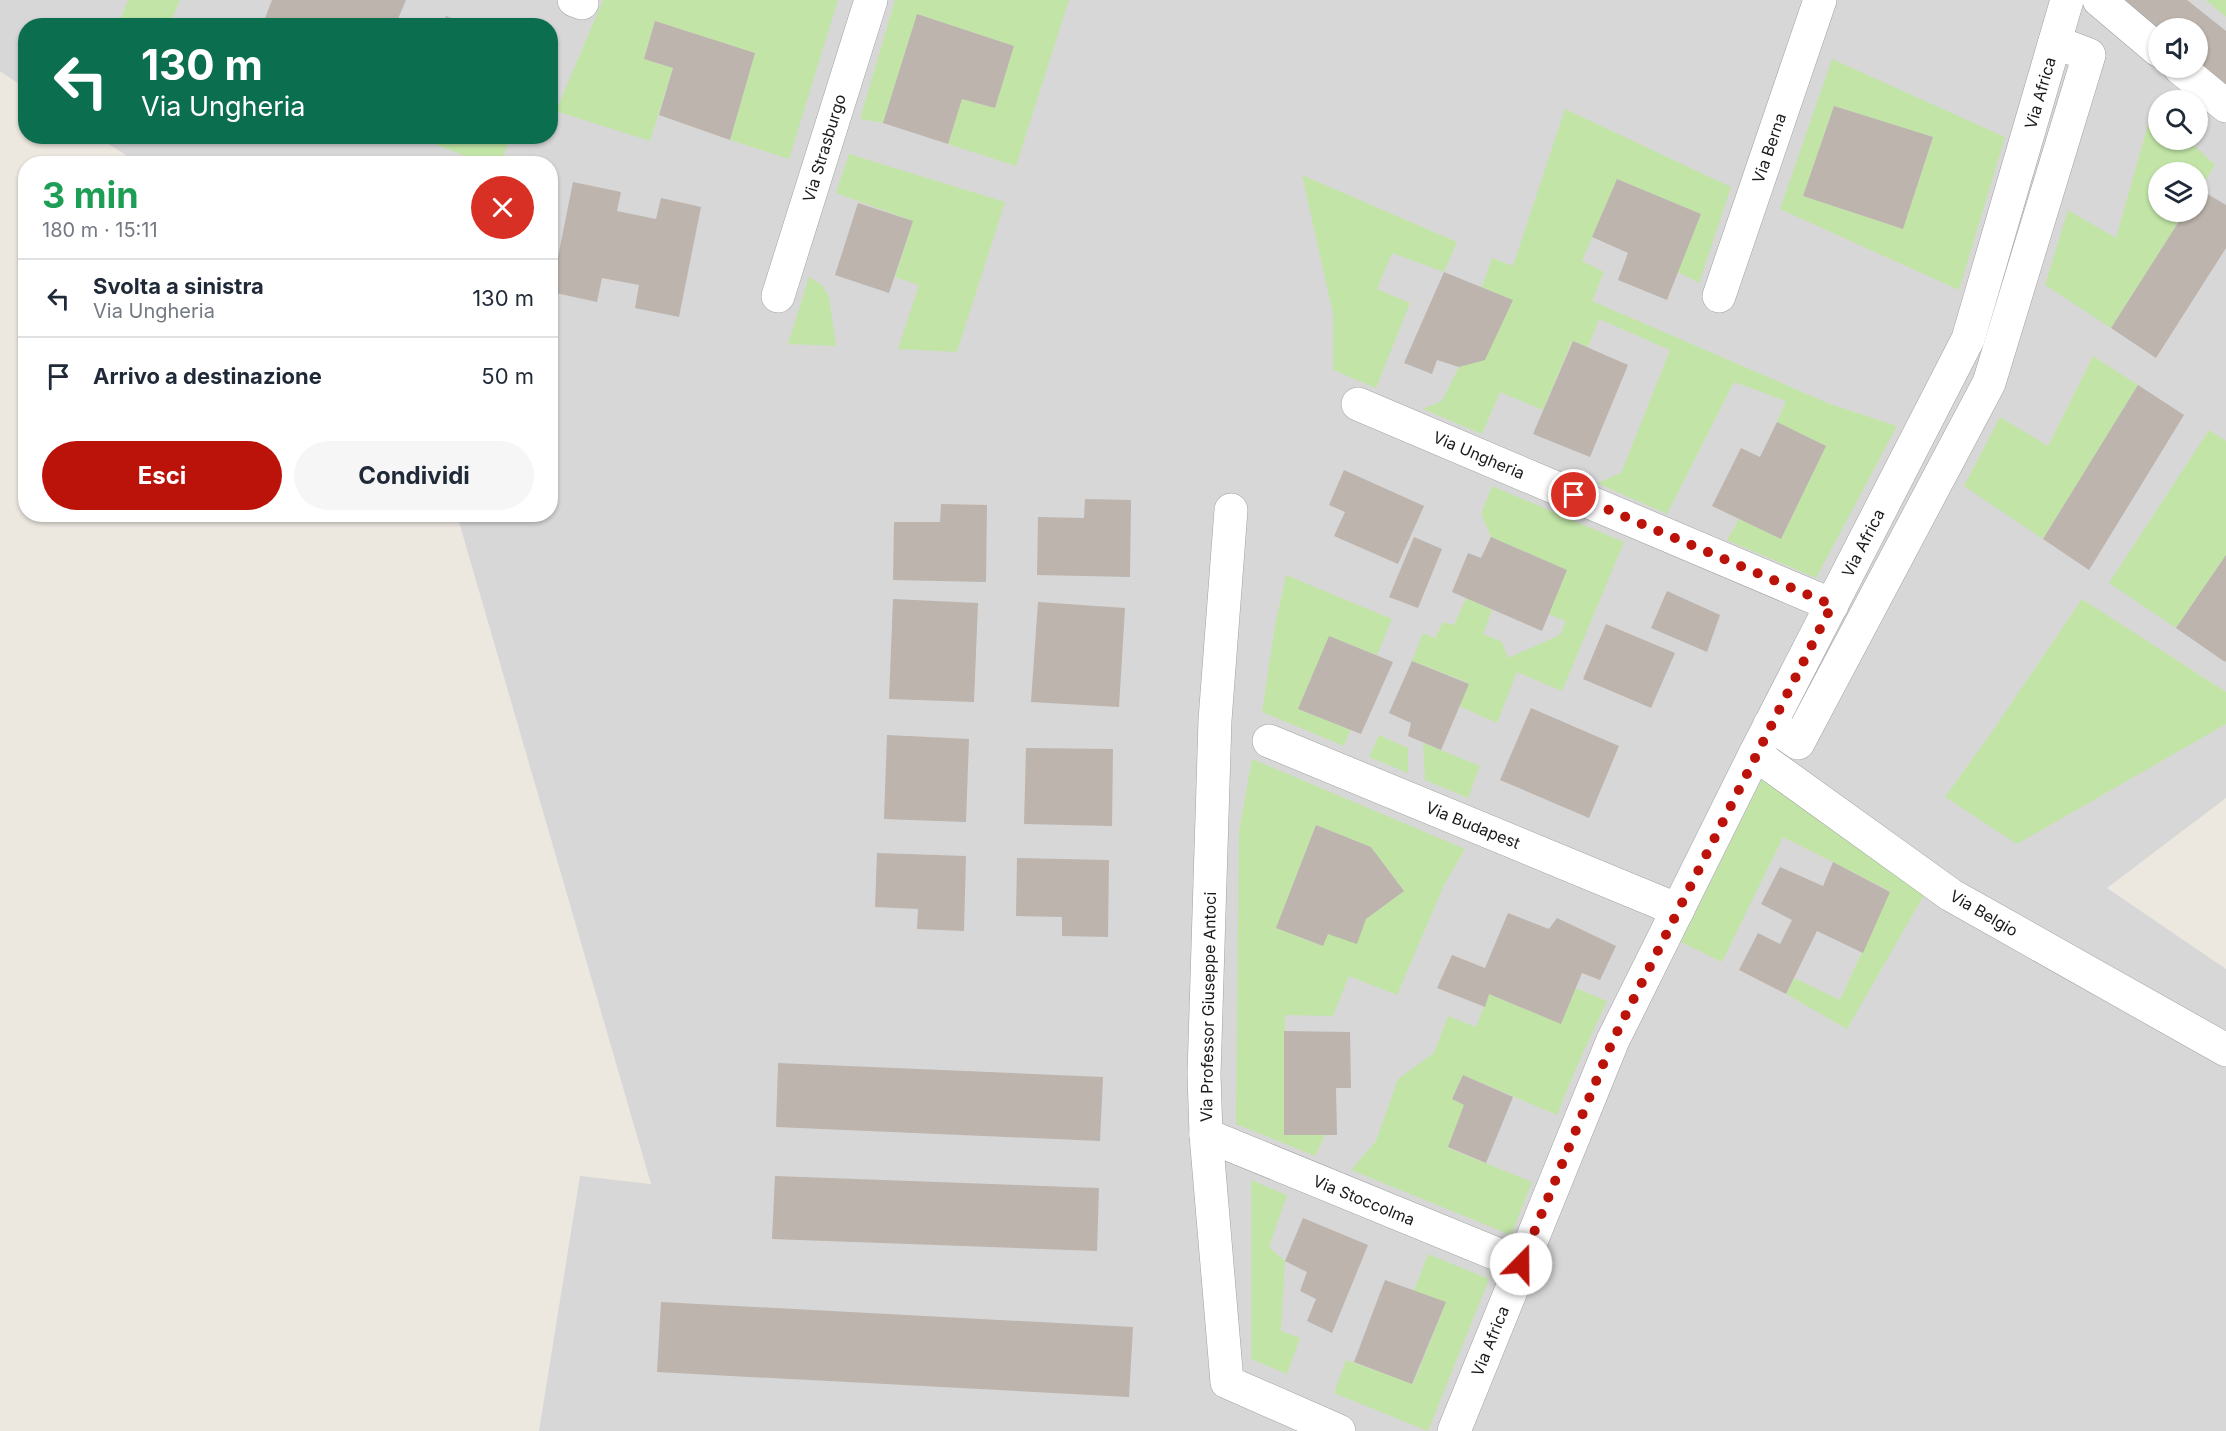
<!DOCTYPE html>
<html lang="it">
<head>
<meta charset="utf-8">
<style>
	:root { --surface:#fff; --page:#f6f6f7; --text:#1f2937; --muted:#747a83; --line:#e0e1e3; --accent:#bb120a }
	body { margin:0; font-family:Inter,sans-serif; background:var(--page); color:var(--text); height:100vh; display:flex; flex-direction:column; font-size:22px; white-space:nowrap }
	* { box-sizing:border-box; margin:0 }
	p { font-size:20px; color:var(--muted) }
	.icon { flex:none; width:33px; height:33px; fill:none; stroke:currentColor; stroke-width:2; stroke-linecap:round; stroke-linejoin:round }
	.map { position:relative; flex:1; overflow:hidden }
	.panel { position:absolute; left:18px; top:156px; width:540px; height:366px; display:flex; flex-direction:column; background:var(--surface); border-radius:24px; box-shadow:0 2px 4px #0004 }
	.panel>* { flex:none }
	.hud { position:absolute; left:18px; top:18px; width:540px; height:126px; border-radius:24px; box-shadow:0 2px 4px #0004; background:#0b6e4f; color:#fff; overflow:hidden }
	.tools { position:absolute; left:2148px; top:18px; display:grid; gap:12px }
	.tools a { display:grid; place-items:center; width:60px; height:60px; border-radius:50%; background:var(--surface); box-shadow:0 2px 4px #0004; font-size:30px }
	.pin { position:absolute; display:grid; place-items:center; width:51px; height:51px; color:#fff; margin:-26px; border:3px solid #fff; border-radius:50%; box-shadow:0 2px 6px #0007 }
	.me { position:absolute; width:66px; margin:-33px; rotate:22deg; stroke-linejoin:round; filter:drop-shadow(0 0 4px #0008) }
	.turn { display:flex; align-items:center; gap:21px; height:126px; padding:0 24px; font-size:27px }
	.turn .icon { width:78px; height:78px; stroke-width:2.5 }
	.turn b { display:block; font-size:42px; line-height:51px }
	.round { display:grid; place-items:center; flex:none; width:63px; height:63px; border-radius:32px; background:var(--page) }
	.overview { display:flex; align-items:center; justify-content:space-between; height:102px; padding:0 24px }
	h1 { font-size:36px; font-weight:700; line-height:45px; color:#1e9e55 }
	.action { display:flex; gap:12px; margin-top:auto; padding:12px 24px }
	.action a { flex:1; height:69px; border-radius:36px; background:var(--accent); color:#fff; font-size:24px; font-weight:700; line-height:69px; text-align:center }
	.action a+a { background:var(--page); color:var(--text) }
	ul { padding:0; list-style:none }
	li { display:flex; align-items:center; gap:18px; height:78px; padding:0 24px; border-top:2px solid var(--line) }
	li div { flex:1 }
	li b { display:block; font-size:22px }
	li em { font-style:normal }
	.map>svg:first-child { display:block }
	.residential { fill:#d8d7d7; fill-rule:evenodd }
	.grass { fill:#c2e5a7; fill-rule:evenodd }
	.building { fill:#bcb4ad }
	.lines { fill:none; stroke-linecap:round; stroke-linejoin:round }
	.minor-casing { stroke:#a1a1a1; stroke-width:34 }
	.minor { stroke:#fff; stroke-width:33 }
	.route { stroke:#bb120a; stroke-width:10; stroke-dasharray:0 18 }
	.labels { text-anchor:middle; dominant-baseline:central; stroke-width:5; stroke-linejoin:round; paint-order:stroke }
	.street-label { font-size:16px; fill:#1a1a1a; stroke:#fff }
</style>
</head>
<body>
<div class="map">
<svg width="2226" height="1431" viewBox="0 0 2226 1431">
	<rect width="100%" height="100%" fill="#ece8e0"/>
	<path class="residential" d="M0,0H2226V798L2107,888L2226,969V1431H539L580,1176L651,1184L457,515L550,514V164L138,163L98,137L550,136V26H26L25,88L0,71ZM2158,28H2198V68H2158ZM2158,100H2198V140H2158ZM2158,172H2198V212H2158Z"/>
	<g class="grass">
		<polygon points="128,0 180,0 169,26 138,25 121,18"/>
		<polygon points="603,0 838,0 789,159 730,140 755,53 655,21 644,59 673,68 650,141 556,111"/>
		<polygon points="895,0 1069,0 1016,166 948,144 962,99 995,108 1014,46 917,14 883,123 860,119"/>
		<polygon points="2206,0 2226,0 2226,17"/>
		<path d="M1832,59L2005,137L1959,290L1780,209ZM1834,106L1933,137L1903,229L1803,196Z"/>
		<polygon points="2153,107 2158,112 2158,140 2188,140 2215,165 2198,192 2198,172 2158,172 2158,212 2185,212 2111,328 2045,285 2068,210 2116,238"/>
		<polygon points="1565,109 1731,187 1699,283 1678,272 1701,214 1617,179 1582,261 1604,272 1592,301 1830,404 1897,426 1816,578 1727,540 1739,519 1781,539 1826,446 1777,422 1786,401 1734,382 1667,514 1597,483 1621,473 1670,350 1599,319 1588,347 1572,341 1543,410 1500,392 1482,434 1423,409 1442,401 1459,367 1485,359 1512,300 1482,287 1492,258 1513,266"/>
		<polygon points="417,137 511,136 511,137 500,163 483,163"/>
		<polygon points="849,154 1005,202 957,352 898,349 919,285 895,277 913,221 836,193"/>
		<polygon points="1302,175 1457,242 1444,272 1392,253 1377,289 1410,303 1376,388 1333,370 1333,314"/>
		<polygon points="809,277 822,285 829,297 836,346 788,344"/>
		<polygon points="2093,356 2138,385 2043,539 1964,486 2000,417 2048,446"/>
		<polygon points="2209,430 2226,441 2226,555 2176,628 2109,583"/>
		<polygon points="1492,486 1624,542 1562,691 1517,672 1497,723 1459,706 1469,683 1412,661 1423,633 1435,638 1443,622 1454,625 1466,598 1492,610 1483,634 1502,642 1508,658 1560,635 1566,621 1548,614 1567,570 1491,537 1481,514"/>
		<polygon points="1286,575 1392,619 1377,655 1329,636 1298,709 1350,730 1344,746 1262,712 1275,626"/>
		<polygon points="2082,599 2226,692 2226,724 2017,844 1945,797 1989,736"/>
		<polygon points="1379,735 1408,748 1408,773 1369,757"/>
		<polygon points="1423,743 1480,766 1468,798 1425,780"/>
		<path d="M1252,759L1465,849L1444,885L1397,995L1349,976L1333,1016L1285,1015L1284,1134L1325,1135L1315,1156L1236,1124L1239,831ZM1316,825L1371,847L1404,891L1366,919L1328,934L1322,946L1276,928Z"/>
		<polygon points="1763,777 1928,888 1847,1029 1786,994 1794,978 1840,1000 1890,891 1783,837 1722,962 1681,942"/>
		<polygon points="1576,988 1607,1001 1576,1068 1557,1115 1463,1075 1452,1099 1464,1105 1448,1148 1532,1182 1511,1235 1351,1170 1376,1141 1398,1079 1434,1053 1448,1016 1476,1027 1489,994 1561,1024"/>
		<polygon points="1251,1180 1287,1195 1269,1247 1285,1261 1281,1331 1300,1338 1287,1374 1251,1359"/>
		<polygon points="1428,1254 1489,1279 1428,1431 1334,1393 1346,1360 1413,1384 1446,1302 1414,1291"/>
	</g>
	<g class="building">
		<polygon points="272,0 406,0 395,26 262,26"/>
		<polygon points="2122,0 2187,0 2226,31 2226,91 2198,66 2198,28 2158,28 2158,32"/>
		<polygon points="917,14 1014,46 995,108 962,99 948,144 883,123"/>
		<polygon points="446,16 469,25 469,26 442,26"/>
		<polygon points="655,21 755,53 730,140 659,115 673,68 644,59"/>
		<polygon points="1834,106 1933,137 1903,229 1803,196"/>
		<polygon points="1617,179 1701,214 1667,300 1618,280 1628,253 1592,237"/>
		<polygon points="573,182 621,192 617,211 656,219 661,198 701,207 679,317 635,308 639,285 602,278 597,302 551,292"/>
		<polygon points="2199,189 2226,205 2226,248 2156,358 2111,328 2185,212 2198,212 2198,192"/>
		<polygon points="858,203 913,221 889,293 835,275"/>
		<polygon points="1444,272 1513,300 1485,360 1459,367 1437,360 1432,374 1404,363"/>
		<polygon points="1573,341 1628,365 1590,457 1533,434"/>
		<polygon points="2138,385 2184,415 2089,570 2043,539"/>
		<polygon points="1777,422 1826,446 1781,539 1712,506 1741,448 1760,457"/>
		<polygon points="1344,470 1424,506 1398,564 1334,536 1345,512 1329,505"/>
		<polygon points="1085,499 1131,500 1130,577 1037,575 1038,517 1084,518"/>
		<polygon points="941,504 987,505 986,582 893,580 894,522 940,522"/>
		<polygon points="1414,537 1442,549 1418,608 1389,597"/>
		<polygon points="1491,537 1567,570 1542,631 1452,592 1468,553 1481,558"/>
		<polygon points="2226,555 2226,660 2225,662 2176,628"/>
		<polygon points="1667,591 1720,615 1707,652 1651,628"/>
		<polygon points="893,599 978,603 974,702 889,699"/>
		<polygon points="1038,602 1125,608 1119,707 1031,702"/>
		<polygon points="1606,624 1675,653 1651,708 1583,679"/>
		<polygon points="1329,636 1393,662 1361,734 1298,709"/>
		<polygon points="1412,661 1469,684 1441,750 1408,736 1411,723 1389,713"/>
		<polygon points="1531,708 1619,746 1589,818 1500,780"/>
		<polygon points="887,735 969,739 966,822 884,819"/>
		<polygon points="1026,748 1113,749 1112,826 1024,824"/>
		<polygon points="1316,825 1371,847 1404,891 1366,919 1357,944 1328,934 1323,946 1276,928"/>
		<polygon points="877,853 966,856 964,931 917,929 918,909 875,907"/>
		<polygon points="1017,858 1109,860 1108,937 1062,936 1062,917 1016,916"/>
		<polygon points="1833,862 1890,892 1863,953 1817,931 1786,994 1739,970 1758,933 1780,944 1792,920 1761,904 1780,867 1823,886"/>
		<polygon points="1508,913 1549,929 1557,918 1616,946 1600,980 1582,973 1561,1024 1489,994 1485,1007 1437,988 1452,955 1485,968"/>
		<polygon points="1284,1031 1350,1032 1351,1088 1336,1088 1337,1135 1284,1135"/>
		<polygon points="778,1063 1103,1077 1100,1141 776,1127"/>
		<polygon points="1463,1075 1513,1097 1486,1163 1448,1147 1464,1105 1452,1099"/>
		<polygon points="775,1176 1099,1188 1097,1251 772,1239"/>
		<polygon points="1303,1218 1368,1245 1332,1333 1307,1321 1316,1299 1300,1291 1307,1272 1285,1261"/>
		<polygon points="1385,1280 1446,1302 1412,1384 1354,1362"/>
		<polygon points="661,1302 1133,1327 1129,1397 657,1372"/>
	</g>
	<g class="lines">
		<defs>
			<g id="minor">
				<polyline points="574,0 582,3"/>
				<polyline points="2099,0 2158,50"/>
				<polyline points="2180,68 2226,106"/>
				<polyline points="778,296 871,0"/>
				<polyline points="1719,296 1820,0"/>
				<polyline points="1358,404 1832,605"/>
				<polyline points="1231,510 1215,720 1204,1074 1206,1135 1227,1382 1339,1431"/>
				<polyline points="1770,724 1798,743 1989,383 2089,55 2055,42"/>
				<polyline points="1269,741 1678,910"/>
				<polyline points="1755,754 1951,895 2226,1050"/>
				<polyline points="1206,1135 1521,1264"/>
				<polyline points="1454,1431 1613,1040 1755,754 1968,339 2067,0"/>
			</g>
		</defs>
		<use href="#minor" class="minor-casing"/>
		<use href="#minor" class="minor"/>
	</g>
	<g class="lines">
		<polyline class="route" points="1521,1264 1613,1040 1832,605 1574,495"/>
	</g>
	<g class="labels">
		<g class="street-label">
			<text transform="translate(2040 93) rotate(-74)">Via Africa</text>
			<text transform="translate(824 148) rotate(-73)">Via Strasburgo</text>
			<text transform="translate(1769 148) rotate(-71)">Via Berna</text>
			<text transform="translate(1479 455) rotate(23)">Via Ungheria</text>
			<text transform="translate(1863 543) rotate(-63)">Via Africa</text>
			<text transform="translate(1473 825) rotate(22)">Via Budapest</text>
			<text transform="translate(1984 913) rotate(30)">Via Belgio</text>
			<text transform="translate(1208 1007) rotate(-89)">Via Professor Giuseppe Antoci</text>
			<text transform="translate(1364 1200) rotate(22)">Via Stoccolma</text>
			<text transform="translate(1490 1341) rotate(-68)">Via Africa</text>
		</g>
	</g>
</svg>
<div class="tools">
<a><svg class="icon" aria-label="sound" viewBox="0 0 24 24"><path d="M4 9h4l5-4v14l-5-4H4zM17 9q2 3 0 6"/></svg></a>
<a><svg class="icon" aria-label="search" viewBox="0 0 24 24"><circle cx="10" cy="10" r="6"/><path d="M15 15l6 6"/></svg></a>
<a><svg class="icon" aria-label="layers" viewBox="0 0 24 24"><path d="M12 4l9 5-9 5-9-5zM3 14l9 5 9-5"/></svg></a>
</div>
<div class="pin" style="left:1574px;top:495px;background:#d93025"><svg class="icon" aria-label="arrive" viewBox="0 0 24 24"><path d="M6 21V4h12l-3 4 3 4H6"/></svg></div>
<svg class="me" style="left:1521px;top:1264px" viewBox="-20 -20 40 40"><circle r="19" fill="#fff"/><path d="M0-13L10 11 0 6-10 11z" fill="#bb120a"/></svg>
<div class="hud">
<div class="turn"><svg class="icon" aria-label="left" viewBox="0 0 24 24"><path d="M17 20v-9H6M10 6l-5 5 5 5"/></svg><div><b>130 m</b>Via Ungheria</div></div>
</div>
<section class="panel">
<div class="overview"><div><h1>3 min</h1><p>180 m · 15:11</p></div><a class="round" style="background:#d93025;color:#fff"><svg class="icon" aria-label="close" viewBox="0 0 24 24"><path d="M6 6l12 12M18 6L6 18"/></svg></a></div>
<ul>
<li><svg class="icon" aria-label="left" viewBox="0 0 24 24"><path d="M17 20v-9H6M10 6l-5 5 5 5"/></svg><div><b>Svolta a sinistra</b><p>Via Ungheria</p></div><em>130 m</em></li>
<li><svg class="icon" aria-label="arrive" viewBox="0 0 24 24"><path d="M6 21V4h12l-3 4 3 4H6"/></svg><div><b>Arrivo a destinazione</b></div><em>50 m</em></li>
</ul>
<div class="action"><a>Esci</a><a>Condividi</a></div>
</section>
</div>
</body>
</html>
